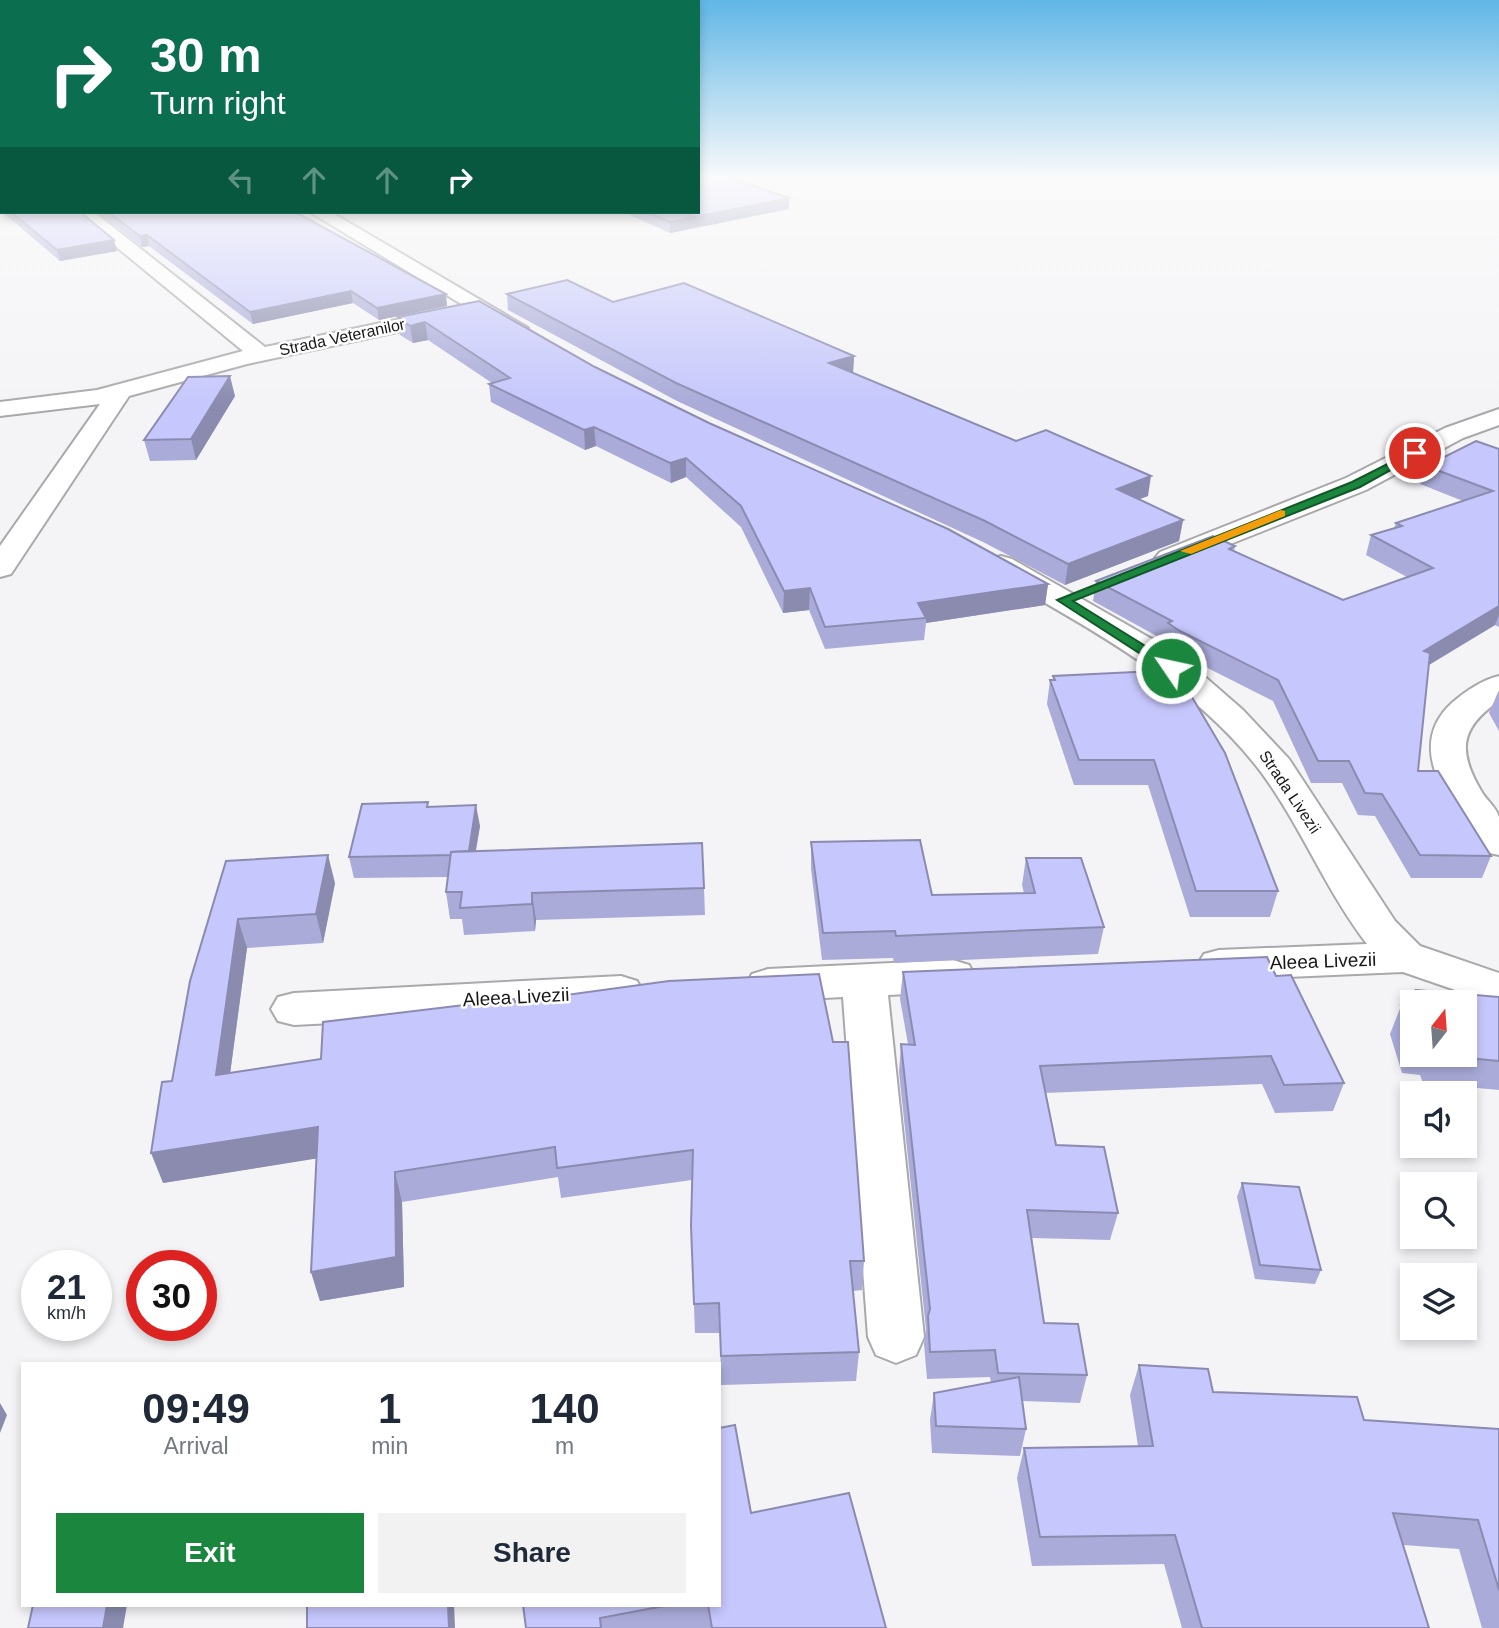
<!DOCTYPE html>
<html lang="en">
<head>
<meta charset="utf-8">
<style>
	:root { --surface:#fff; --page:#f2f2f3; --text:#1f2937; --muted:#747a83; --accent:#1b863d }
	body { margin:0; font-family:Arial,sans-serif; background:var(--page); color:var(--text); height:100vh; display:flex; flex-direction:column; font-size:26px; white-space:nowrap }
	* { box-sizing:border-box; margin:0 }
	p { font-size:23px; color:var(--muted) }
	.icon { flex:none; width:38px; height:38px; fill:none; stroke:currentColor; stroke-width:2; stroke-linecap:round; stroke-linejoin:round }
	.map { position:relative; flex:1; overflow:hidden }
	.side { position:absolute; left:21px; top:1362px; width:700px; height:245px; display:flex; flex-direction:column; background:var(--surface); border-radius:0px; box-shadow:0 4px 10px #0003 }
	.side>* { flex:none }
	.top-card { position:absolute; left:0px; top:0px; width:700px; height:214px; box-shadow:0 4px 10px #0003; background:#0b6e4f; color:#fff; overflow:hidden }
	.needle { width:46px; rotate:17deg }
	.tools { position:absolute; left:1400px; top:990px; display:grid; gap:14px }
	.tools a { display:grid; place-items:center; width:77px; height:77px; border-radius:0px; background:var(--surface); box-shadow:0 4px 10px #0003; font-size:35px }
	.speed { position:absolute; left:21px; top:1250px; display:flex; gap:14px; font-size:35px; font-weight:700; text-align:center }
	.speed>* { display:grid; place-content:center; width:91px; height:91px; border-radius:50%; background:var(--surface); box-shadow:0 4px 10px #0003; line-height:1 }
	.speed small { font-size:18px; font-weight:400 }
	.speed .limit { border:10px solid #d22; background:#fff; color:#111 }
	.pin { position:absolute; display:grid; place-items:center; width:60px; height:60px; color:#fff; margin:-30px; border:4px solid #fff; border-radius:50%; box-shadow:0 2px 7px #0007 }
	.me { position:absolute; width:77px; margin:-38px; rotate:304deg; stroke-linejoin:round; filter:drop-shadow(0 0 5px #0008) }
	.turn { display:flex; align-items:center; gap:24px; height:147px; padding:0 35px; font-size:32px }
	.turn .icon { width:91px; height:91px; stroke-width:2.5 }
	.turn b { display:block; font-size:49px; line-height:60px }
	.lanes { display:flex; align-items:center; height:66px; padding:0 35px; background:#0003; justify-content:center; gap:35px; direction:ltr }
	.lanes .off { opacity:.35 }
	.eta { display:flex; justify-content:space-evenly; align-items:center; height:119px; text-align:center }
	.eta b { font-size:42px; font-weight:700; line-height:49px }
	.button { display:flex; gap:14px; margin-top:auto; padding:14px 35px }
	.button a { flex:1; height:80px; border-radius:0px; background:var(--accent); color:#fff; font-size:28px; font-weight:700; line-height:80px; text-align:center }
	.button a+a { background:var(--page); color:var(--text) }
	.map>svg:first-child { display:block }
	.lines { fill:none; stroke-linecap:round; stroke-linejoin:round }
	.minor-casing { stroke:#a9a9ab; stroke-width:4 }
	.minor { fill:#fff; fill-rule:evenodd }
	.wall { fill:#aaabd9; fill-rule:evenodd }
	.shaded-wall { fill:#8b8bb0 }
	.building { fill:#c6c7fc; stroke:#8b8bb0; stroke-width:2 }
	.route { fill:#1b863d; stroke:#125728; stroke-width:2 }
	.slow { fill:#f59e0b }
	.labels { text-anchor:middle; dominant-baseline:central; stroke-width:5; stroke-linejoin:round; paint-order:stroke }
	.far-street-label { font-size:16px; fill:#171717; stroke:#fff }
	.street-label { font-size:19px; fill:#171717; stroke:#fff }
</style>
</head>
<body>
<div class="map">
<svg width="1499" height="1628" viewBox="0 0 1499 1628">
	<rect width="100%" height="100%" fill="#f4f4f6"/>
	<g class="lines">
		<defs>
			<g id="minor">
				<polygon points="74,212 94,212 265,347 449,309 460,315 449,321 247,364 129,396 11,574 0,577 0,546 100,404 0,416 0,402 97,390 243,351"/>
				<polygon points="310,212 331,212 528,328 525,333 509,333"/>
				<polygon points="1499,409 1499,425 1463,438 1366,490 1180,564 1170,567 1160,564 1155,558 1160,552 1346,478 1445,428"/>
				<path d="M1001,556L1012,559L1157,642L1204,676L1243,710L1289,759L1395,921L1420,946L1499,973V1005L1403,972L1219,980L1204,976L1197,965L1204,954L1219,950L1367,944C1326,891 1301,826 1261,772C1192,681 1087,628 990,571L986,565L990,559Z"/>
				<path d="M1499,676V701C1458,729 1458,753 1483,794C1488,801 1497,809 1499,817C1499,828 1499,844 1499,855L1485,852C1455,810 1400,749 1453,702C1466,691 1482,680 1499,676Z"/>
				<polygon points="953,960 969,965 975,976 969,987 953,992 888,995 924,1337 916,1355 896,1363 876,1355 868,1337 843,997 768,1001 752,996 746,985 752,974 768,969"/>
				<polygon points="621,976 637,981 643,992 637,1003 621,1008 294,1025 278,1021 271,1009 278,997 294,993"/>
			</g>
		</defs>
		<use href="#minor" class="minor-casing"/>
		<use href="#minor" class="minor"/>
	</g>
	<g class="wall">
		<polygon points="698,176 748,176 734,179 789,209 670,233 623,212 698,212"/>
		<polygon points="2,192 2,212 80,212 114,240 117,251 60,261 0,210 0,193"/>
		<polygon points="97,212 295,212 447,306 379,320 353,303 253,324 149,246 142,247"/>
		<polygon points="507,294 613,302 854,356 853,373 1148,496 1139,499 1183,520 1179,541 1065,585 983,542 677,401 508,310"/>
		<polygon points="479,301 595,367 709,423 1048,584 1045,605 926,623 924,640 825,649 809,610 783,613 741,527 686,477 671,483 596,446 585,450 491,402 489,384 492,383 428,340 413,343 400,335 398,317"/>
		<polygon points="235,396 196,460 150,461 144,440"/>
		<polygon points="1499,449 1499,627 1495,625 1429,665 1418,771 1491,856 1482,878 1411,878 1375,816 1358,815 1342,783 1311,783 1273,701 1174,651 1164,644 1164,640 1093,601 1096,581 1235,546 1234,551 1343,600 1407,577 1366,555 1371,535 1394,528 1396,523 1463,501 1420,484 1426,466"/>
		<polygon points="1176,670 1278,891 1270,917 1190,917 1148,785 1074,785 1047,704 1050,680 1053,680 1053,676"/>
		<polygon points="1499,691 1499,731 1489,713 1498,692"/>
		<polygon points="429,807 480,826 476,851 704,888 705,915 536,920 535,931 464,935 462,919 450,919 446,892 448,877 354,878 349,857"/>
		<polygon points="811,842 932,895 1024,893 1022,885 1026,858 1104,927 1098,954 894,963 893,958 822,960 811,869"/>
		<polygon points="226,861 335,883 323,943 247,948 230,1073 321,1059 515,1002 864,1261 862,1290 853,1291 859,1352 856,1381 721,1385 720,1333 695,1333 691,1226 692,1180 561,1198 558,1177 402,1202 404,1287 320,1301 311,1272 316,1158 163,1183 172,1081"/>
		<polygon points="903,972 1276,976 1344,1083 1333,1111 1275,1113 1262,1084 1045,1093 1056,1145 1118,1213 1110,1240 1032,1238 1044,1323 1087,1375 1080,1403 1022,1401 1026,1429 1020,1456 932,1453 930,1420 934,1393 991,1383 990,1377 927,1379 924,1344 926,1329 899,1072 901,1044 908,1044 900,999"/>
		<path d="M1416,990L1499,997V1090L1423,1083L1420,1075L1402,1073L1390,1034L1401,1006L1409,1007ZM1412,1003H1465V1055H1412Z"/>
		<polygon points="1242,1183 1321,1270 1315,1284 1255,1279 1237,1197"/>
		<polygon points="1139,1365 1213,1392 1364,1420 1499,1429 1499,1628 1482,1628 1459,1549 1403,1545 1429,1628 1182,1628 1164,1564 1032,1566 1017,1478 1024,1448 1138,1446 1130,1395"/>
		<polygon points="751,1513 886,1628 526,1628 523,1605 719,1605"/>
	</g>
	<g class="shaded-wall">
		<polygon points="715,176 748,176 715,182"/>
		<polygon points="789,198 789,209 670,233 670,222"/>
		<polygon points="147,235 149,246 142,247 140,236"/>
		<polygon points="114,240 117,251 60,261 57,250"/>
		<polygon points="351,291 353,303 253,324 250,312"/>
		<polygon points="446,294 447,306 379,320 377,308"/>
		<polygon points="425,322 428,340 413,343 410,326"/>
		<polygon points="854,356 853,374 829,363"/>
		<polygon points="230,376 235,396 196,460 191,439"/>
		<polygon points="594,427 596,446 585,450 584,430"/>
		<polygon points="686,458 686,477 671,483 670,463"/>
		<polygon points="1151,476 1148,496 1114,509 1117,489"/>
		<polygon points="1183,520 1179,541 1065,585 1068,564"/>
		<polygon points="1048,584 1045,605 926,623 926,618 918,603"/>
		<polygon points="810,588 809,610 783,613 784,591"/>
		<polygon points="1499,606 1499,615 1495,625 1417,672 1424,651"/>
		<polygon points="476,805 480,826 471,876 468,855"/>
		<polygon points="328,855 335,883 323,943 316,914"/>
		<polygon points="532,893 536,920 535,931 532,904"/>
		<polygon points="238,919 247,948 226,1104 216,1075"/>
		<polygon points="318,1127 326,1157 163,1183 151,1153"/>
		<polygon points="395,1172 402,1202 404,1287 320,1301 311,1272"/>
		<polygon points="0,1403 7,1415 0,1433"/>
		<polygon points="107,1605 127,1605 123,1628 103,1628"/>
		<polygon points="448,1605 454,1605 455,1628 449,1628"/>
	</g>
	<g class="building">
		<polygon points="698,176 725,176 789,198 670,222 647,212 698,212"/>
		<polygon points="2,192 2,204 0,203 0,193"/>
		<polygon points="11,212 80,212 114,240 57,250"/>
		<polygon points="108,212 295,212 446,294 377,308 351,291 250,312 147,235 140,236"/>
		<polygon points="567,280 613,302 684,283 854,356 829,363 1016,441 1046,430 1151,476 1117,489 1183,520 1068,564 985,521 676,383 507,294"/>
		<polygon points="479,301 595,367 709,423 948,529 1048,584 918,603 926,618 825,627 810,588 784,591 741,506 686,458 670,463 594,427 584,430 489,384 510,378 425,322 410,326 398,317"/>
		<polygon points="230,376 191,439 144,440 188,377"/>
		<polygon points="1476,441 1499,449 1499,606 1424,651 1430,653 1418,771 1438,771 1491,856 1420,855 1382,794 1365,793 1349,761 1318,761 1278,680 1178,630 1168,623 1172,621 1096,581 1213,536 1235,546 1229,549 1343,600 1433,568 1371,535 1402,526 1396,523 1493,491 1426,466"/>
		<polygon points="1176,670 1225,753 1278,891 1196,891 1154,760 1079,760 1050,680 1055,680 1053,676"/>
		<polygon points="428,802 427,807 476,805 469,851 451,852 451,855 349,857 362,804"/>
		<polygon points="920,840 932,895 1035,893 1026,858 1081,858 1104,927 896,936 895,931 823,933 811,842"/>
		<polygon points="702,843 704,888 532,893 532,904 460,908 462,892 446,892 451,852"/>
		<polygon points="328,855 316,914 238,919 216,1075 321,1059 323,1022 514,999 515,1002 669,981 819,974 833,1042 848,1042 864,1261 850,1261 859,1352 721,1356 719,1303 694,1304 691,1226 693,1150 557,1168 555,1147 395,1172 396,1257 311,1272 318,1127 151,1153 162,1082 172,1081 190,981 226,861"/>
		<polygon points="1267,957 1276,976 1291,975 1344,1083 1284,1085 1271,1056 1040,1066 1056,1145 1104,1147 1118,1213 1027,1210 1044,1323 1078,1324 1087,1375 998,1373 995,1350 930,1352 928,1316 930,1309 901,1044 915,1045 903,972"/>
		<polygon points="1416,990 1499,997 1499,1061 1435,1055 1465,1055 1465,1003 1421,1003"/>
		<polygon points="1401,1006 1412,1007 1412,1042"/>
		<polygon points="1242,1183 1299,1187 1321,1270 1260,1265"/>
		<polygon points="1139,1365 1208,1369 1213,1392 1357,1397 1364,1420 1499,1429 1499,1590 1478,1520 1393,1513 1429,1628 1202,1628 1175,1535 1040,1537 1024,1448 1153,1446"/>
		<polygon points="1019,1377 1026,1429 936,1426 934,1393"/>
		<polygon points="735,1425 751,1513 849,1493 886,1628 712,1628 708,1605 719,1605 719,1428"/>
		<polygon points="33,1605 107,1605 103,1628 28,1628"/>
		<polygon points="307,1605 448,1605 449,1628 307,1628"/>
		<polygon points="523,1605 669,1605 600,1618 601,1628 526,1628"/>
	</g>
	<linearGradient id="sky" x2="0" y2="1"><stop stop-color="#60b6e6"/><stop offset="0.44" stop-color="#fafafb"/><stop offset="1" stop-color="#fafafb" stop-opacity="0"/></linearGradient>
	<rect width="1499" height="404" fill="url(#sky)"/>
	<polygon class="route" points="1415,450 1418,451 1418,455 1360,487 1073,601 1176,665 1176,671 1167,671 1057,600 1352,482"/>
	<polygon class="slow" points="1281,510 1285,511 1285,516 1191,554 1180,551"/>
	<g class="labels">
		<g class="far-street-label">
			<text transform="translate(342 337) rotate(-12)">Strada Veteranilor</text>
			<text transform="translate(1290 792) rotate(56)">Strada Livezii</text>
		</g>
		<g class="street-label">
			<text transform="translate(1323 961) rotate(-2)">Aleea Livezii</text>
			<text transform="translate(516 997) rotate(-3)">Aleea Livezii</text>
		</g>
	</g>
</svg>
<div class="tools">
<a><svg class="needle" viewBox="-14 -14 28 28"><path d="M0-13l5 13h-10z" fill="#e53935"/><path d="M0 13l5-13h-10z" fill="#747a83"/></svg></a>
<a><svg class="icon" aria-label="sound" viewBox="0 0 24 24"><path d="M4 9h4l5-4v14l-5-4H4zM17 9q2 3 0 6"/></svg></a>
<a><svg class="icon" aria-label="search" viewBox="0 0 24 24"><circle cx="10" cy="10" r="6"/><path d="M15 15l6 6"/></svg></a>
<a><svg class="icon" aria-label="layers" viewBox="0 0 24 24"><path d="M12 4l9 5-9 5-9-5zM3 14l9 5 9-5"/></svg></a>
</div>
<div class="speed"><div>21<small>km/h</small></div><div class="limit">30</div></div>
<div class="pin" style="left:1415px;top:453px;background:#d93025"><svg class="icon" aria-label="arrive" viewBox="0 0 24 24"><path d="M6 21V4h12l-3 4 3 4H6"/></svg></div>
<svg class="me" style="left:1171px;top:668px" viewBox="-20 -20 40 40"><circle r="17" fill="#1b863d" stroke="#fff" stroke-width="3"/><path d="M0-11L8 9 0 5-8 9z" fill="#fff"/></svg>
<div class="top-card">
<div class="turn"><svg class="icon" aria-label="right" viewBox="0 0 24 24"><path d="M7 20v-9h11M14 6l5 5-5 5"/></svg><div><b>30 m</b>Turn right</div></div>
<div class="lanes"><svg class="icon off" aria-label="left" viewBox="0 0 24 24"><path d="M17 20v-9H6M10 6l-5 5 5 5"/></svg><svg class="icon off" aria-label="ahead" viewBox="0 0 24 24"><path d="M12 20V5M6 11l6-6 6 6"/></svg><svg class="icon off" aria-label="ahead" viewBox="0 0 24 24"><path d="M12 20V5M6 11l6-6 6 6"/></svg><svg class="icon" aria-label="right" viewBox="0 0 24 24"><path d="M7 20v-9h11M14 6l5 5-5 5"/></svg></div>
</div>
<section class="side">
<div class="eta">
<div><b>09:49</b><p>Arrival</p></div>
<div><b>1</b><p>min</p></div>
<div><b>140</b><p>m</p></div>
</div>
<div class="button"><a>Exit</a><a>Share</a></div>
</section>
</div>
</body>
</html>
